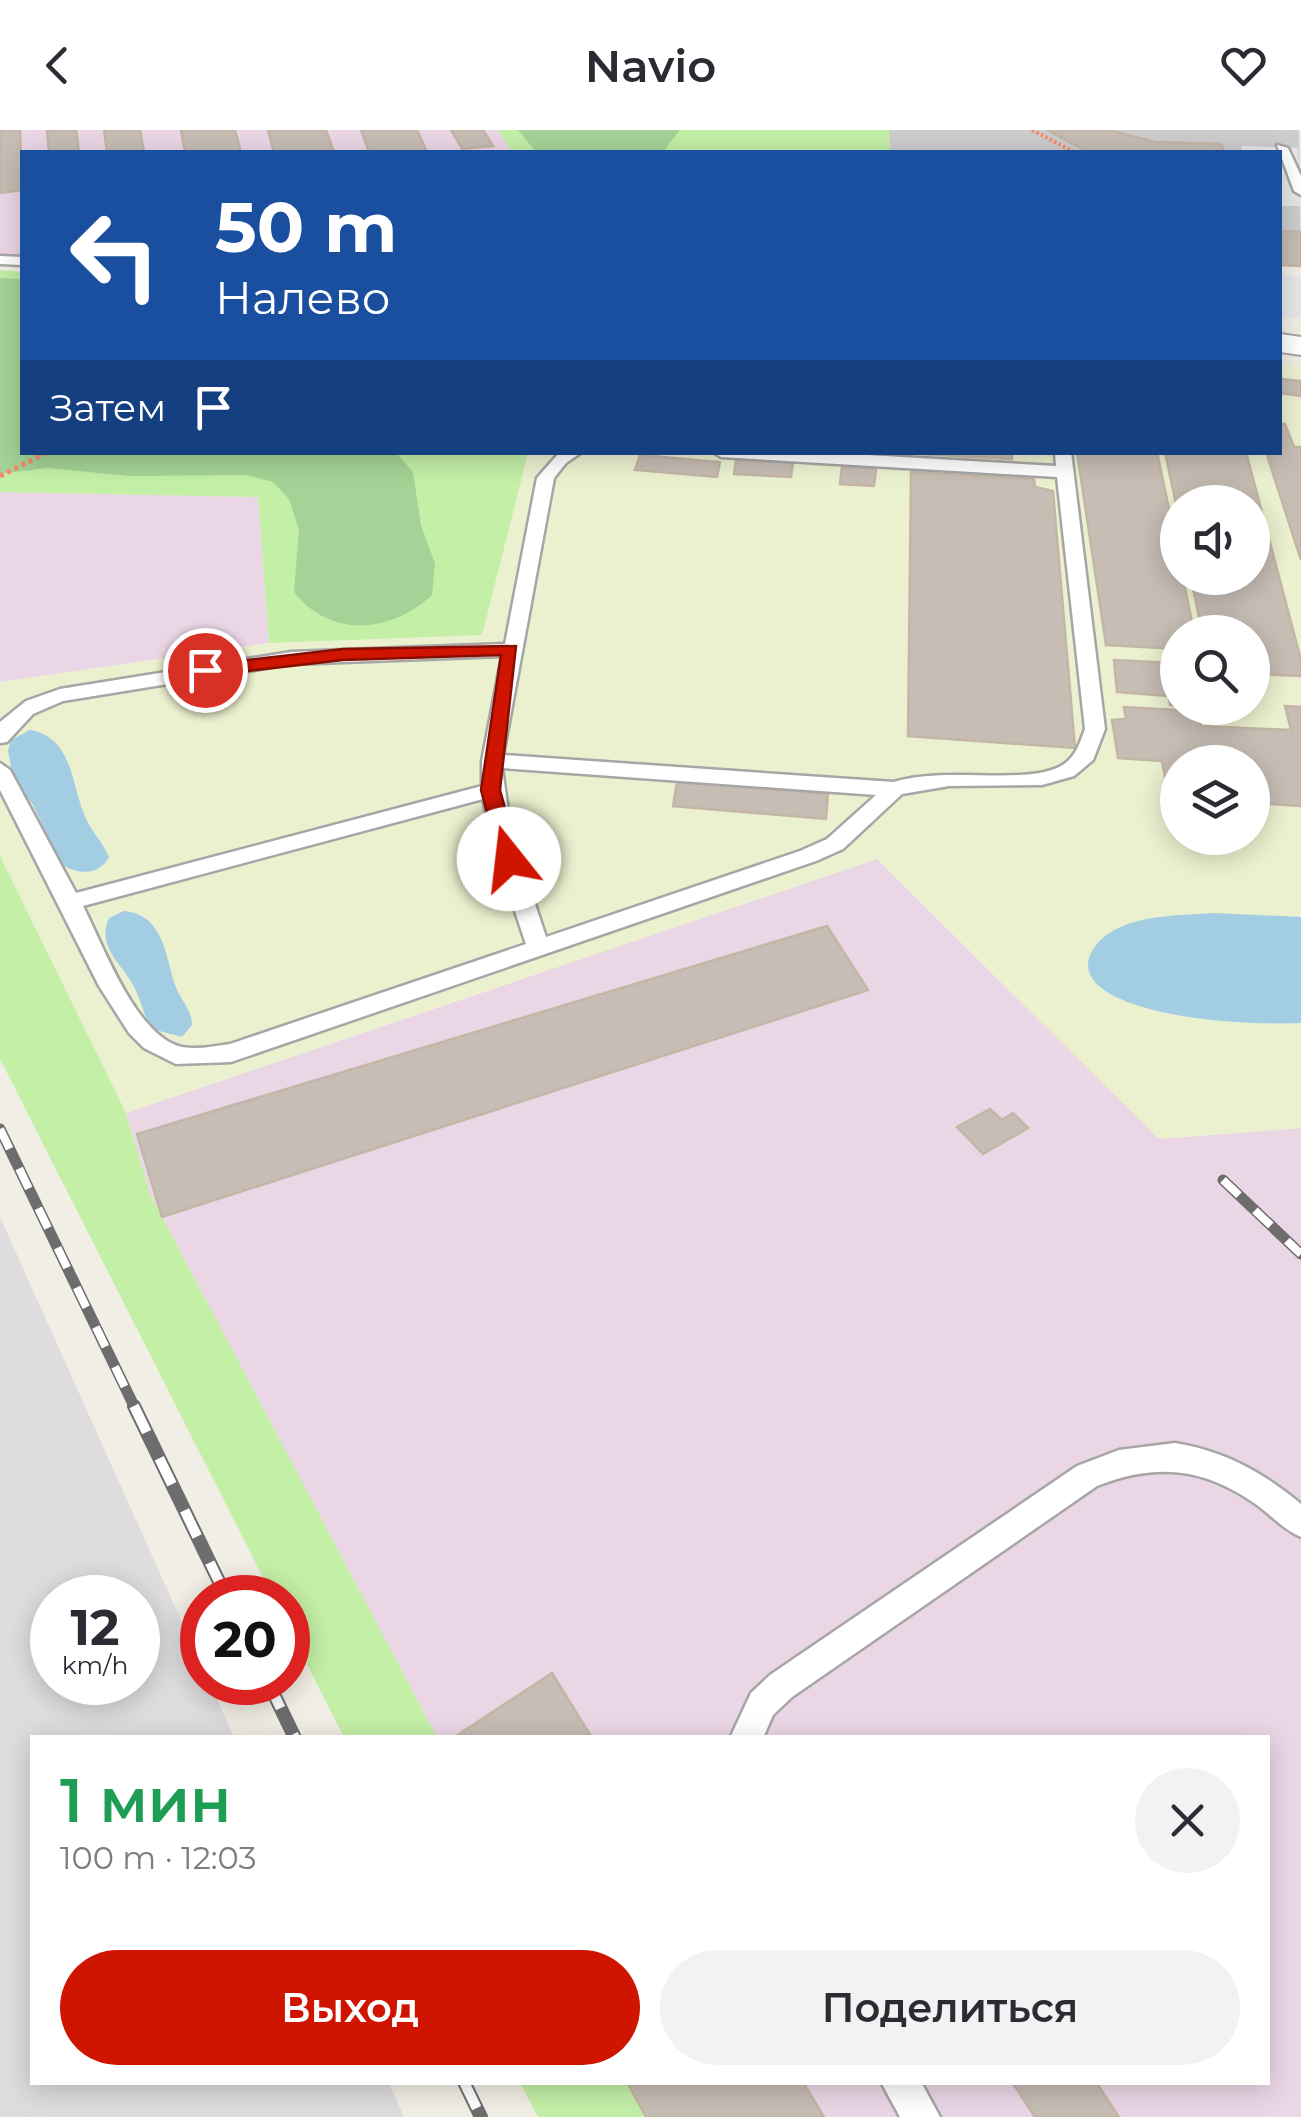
<!DOCTYPE html>
<html lang="ru">
<head>
<meta charset="utf-8">
<style>
	:root { --surface:#fff; --page:#f2f2f3; --text:#2b2b33; --muted:#7c7c81; --accent:#cf1400 }
	body { margin:0; font-family:Montserrat,sans-serif; background:var(--page); color:var(--text); height:100vh; display:flex; flex-direction:column; font-size:38px; white-space:nowrap }
	* { box-sizing:border-box; margin:0 }
	p { font-size:32px; color:var(--muted) }
	.icon { flex:none; width:55px; height:55px; fill:none; stroke:currentColor; stroke-width:2; stroke-linecap:round; stroke-linejoin:round }
	.map { position:relative; flex:1; overflow:hidden }
	.drawer { position:absolute; left:30px; top:1605px; width:1240px; height:350px; display:flex; flex-direction:column; background:var(--surface); border-radius:0px; box-shadow:0 5px 25px #0003 }
	.drawer>* { flex:none }
	.banner { position:absolute; left:20px; top:20px; width:1262px; height:305px; border-radius:0px; box-shadow:0 5px 25px #0003; background:#1a4fa0; color:#fff; overflow:hidden }
	.buttons { position:absolute; left:1160px; top:355px; display:grid; gap:20px }
	.buttons a { display:grid; place-items:center; width:110px; height:110px; border-radius:50%; background:var(--surface); box-shadow:0 5px 25px #0003; font-size:50px }
	.speed { position:absolute; left:30px; top:1445px; display:flex; gap:20px; font-size:50px; font-weight:700; text-align:center }
	.speed>* { display:grid; place-content:center; width:130px; height:130px; border-radius:50%; background:var(--surface); box-shadow:0 5px 25px #0003; line-height:1 }
	.speed small { font-size:25px; font-weight:400 }
	.speed .limit { border:15px solid #d22; background:#fff; color:#111 }
	.pin { position:absolute; display:grid; place-items:center; width:85px; height:85px; color:#fff; margin:-42px; border:5px solid #fff; border-radius:50%; box-shadow:0 2px 10px #0007 }
	.me { position:absolute; width:110px; margin:-55px; rotate:344deg; stroke-linejoin:round; filter:drop-shadow(0 0 8px #0008) }
	.turn { display:flex; align-items:center; gap:35px; height:210px; padding:0 30px; font-size:45px }
	.turn .icon { width:130px; height:130px; stroke-width:2.5 }
	.turn b { display:block; font-size:70px; line-height:85px }
	.then { display:flex; align-items:center; height:95px; padding:0 30px; background:#0003; gap:20px; font-size:38px }
	.round { display:grid; place-items:center; flex:none; width:105px; height:105px; border-radius:52px; background:var(--page) }
	.overview { display:flex; align-items:center; justify-content:space-between; height:170px; padding:0 30px }
	h1 { font-size:60px; font-weight:600; line-height:75px; color:#1e9e55 }
	.primary-button { display:flex; gap:20px; margin-top:auto; padding:20px 30px }
	.primary-button a { flex:1; height:115px; border-radius:60px; background:var(--accent); color:#fff; font-size:40px; font-weight:600; line-height:115px; text-align:center }
	.primary-button a+a { background:var(--page); color:var(--text) }
	header { display:flex; justify-content:space-between; align-items:center; height:130px; padding:0 30px; background:var(--surface); font-size:45px; font-weight:600 }
	.map>svg:first-child { display:block }
	.residential { fill:#dedcdc; fill-rule:evenodd }
	.industrial { fill:#ebd6e5 }
	.religious { fill:#cdcdcd }
	.farmland { fill:#ebf1cf; fill-rule:evenodd }
	.grass { fill:#c4efa7 }
	.forest { fill:#a3d396 }
	.parking { fill:#e7e7e7 }
	.water { fill:#a2cde2 }
	.building { fill:#c6bdb4; stroke:#c4b6a6; stroke-width:2.5 }
	.lines { fill:none; stroke-linecap:round; stroke-linejoin:round }
	.service-casing { stroke:#a6a6a6; stroke-width:5 }
	.minor-casing { stroke:#a6a6a6; stroke-width:4 }
	.path-far1 { stroke:#ff8668; stroke-width:4; stroke-dasharray:2.5 2.5; stroke-linecap:butt }
	.path { stroke:#ff8668; stroke-width:5; stroke-dasharray:4 4; stroke-linecap:butt }
	.service { fill:#fff; fill-rule:evenodd }
	.minor { fill:#fff; fill-rule:evenodd }
	.rail-far1-casing { stroke:#6d6d6d; stroke-width:11 }
	.rail-casing { stroke:#6d6d6d; stroke-width:14 }
	.rail-far1 { stroke:#fff; stroke-width:8; stroke-dasharray:22; stroke-linecap:butt }
	.rail { stroke:#fff; stroke-width:10; stroke-dasharray:29; stroke-linecap:butt }
	.route { fill:#cf1400; stroke:#870d00; stroke-width:2.5 }
</style>
</head>
<body>
<header><svg class="icon" aria-label="back" viewBox="0 0 24 24"><path d="M15 5l-7 7 7 7"/></svg>Navio<svg class="icon" aria-label="heart" viewBox="0 0 24 24"><path d="M12 20l-8-8c-3-5 5-10 8-4 3-6 11-1 8 4z"/></svg></header>
<div class="map">
<svg width="1301" height="1987" viewBox="0 0 1301 1987">
	<rect width="100%" height="100%" fill="#f1eee5"/>
	<path class="residential" d="M0,1087L202,1537V1552L210,1553L234,1607L32,1608V1952L389,1953L404,1987H0ZM52,1468H138V1552H52Z"/>
	<g class="industrial">
		<polygon points="0,0 498,0 512,22 22,22 22,131 0,130"/>
		<polygon points="0,362 258,367 269,513 0,552"/>
		<polygon points="877,729 1159,1009 1301,998 1301,1987 646,1987 627,1953 1268,1952 1268,1608 437,1607 150,1064 126,983"/>
	</g>
	<polygon class="religious" points="889,0 1299,0 1301,136 1280,135 1280,22 890,22"/>
	<path class="farmland" d="M1280,235L1301,237V998L1159,1009L877,729L126,983L0,726V552L269,513L482,505L526,323L883,322L1012,329L1036,322H1280ZM1178,372H1252V448H1178ZM1178,502H1252V578H1178ZM1178,632H1252V708H1178Z"/>
	<g class="grass">
		<polygon points="498,0 889,0 890,22 512,22"/>
		<polygon points="0,140 22,142 22,322 528,323 482,505 269,513 258,367 0,362"/>
		<polygon points="0,726 126,983 150,1064 437,1607 344,1607 288,1497 288,1468 273,1467 0,929"/>
		<polygon points="520,1953 627,1953 646,1987 538,1987"/>
	</g>
	<g class="forest">
		<polygon points="518,0 680,0 663,22 536,22"/>
		<path d="M0,148L22,149V322L396,323L413,342L421,395L435,434L432,465C391,503 331,509 294,462L299,400L289,369L273,352L247,345L130,346L47,338L0,344Z"/>
	</g>
	<g class="parking">
		<polygon points="1241,16 1298,18 1301,76 1280,76 1280,22 1243,22"/>
		<polygon points="1280,145 1301,146 1301,188 1280,187"/>
	</g>
	<g class="water">
		<path d="M30,600C72,607 71,652 84,684C90,700 102,711 109,727C99,746 78,745 61,734L33,675L13,647L8,621L11,610Z"/>
		<path d="M124,781C165,785 165,827 176,857C181,871 192,880 192,895L182,907L152,899C144,886 142,874 136,861C126,836 95,819 109,788Z"/>
		<path d="M1214,783L1301,787V893C1249,895 1148,890 1104,860C1093,853 1085,841 1089,828C1106,783 1176,786 1214,783Z"/>
	</g>
	<g class="building">
		<polygon points="0,0 20,0 22,60 0,63"/>
		<polygon points="47,0 76,0 79,22 49,22"/>
		<polygon points="104,0 140,0 144,22 107,22"/>
		<polygon points="181,0 235,0 241,22 185,22"/>
		<polygon points="268,0 326,0 334,22 274,22"/>
		<polygon points="361,0 417,0 427,22 369,22"/>
		<polygon points="451,0 483,0 493,16 462,19"/>
		<polygon points="1047,0 1109,0 1155,12 1221,14 1225,22 1088,22"/>
		<polygon points="1280,101 1301,102 1301,136 1280,135"/>
		<polygon points="1280,249 1301,251 1301,266 1280,263"/>
		<polygon points="1280,293 1285,294 1294,317 1301,317 1301,430 1266,322 1280,322"/>
		<polygon points="883,322 1012,322 1012,329"/>
		<polygon points="1077,322 1157,322 1178,422 1178,448 1183,448 1194,502 1178,502 1178,519 1106,515"/>
		<polygon points="1165,322 1246,322 1301,530 1301,546 1252,544 1252,502 1202,502 1191,448 1252,448 1252,372 1178,372 1178,383"/>
		<polygon points="640,325 720,332 717,347 635,340"/>
		<polygon points="736,330 793,333 791,347 734,344"/>
		<polygon points="842,336 876,339 874,356 840,354"/>
		<polygon points="911,342 1034,349 1035,357 1053,361 1075,618 908,606"/>
		<polygon points="1114,530 1170,533 1172,545 1178,545 1178,576 1170,575 1169,566 1117,562"/>
		<polygon points="1285,576 1301,577 1301,676 1252,673 1252,632 1178,632 1178,669 1169,668 1162,631 1118,628 1112,590 1126,589 1124,577 1198,581 1201,596 1291,600"/>
		<polygon points="677,652 828,664 826,689 673,676"/>
		<polygon points="827,796 868,860 162,1087 137,1004"/>
		<polygon points="990,979 1002,990 1013,983 1028,998 983,1024 957,997"/>
		<polygon points="552,1543 592,1608 453,1608"/>
		<polygon points="627,1952 803,1952 824,1987 646,1987"/>
		<polygon points="1012,1952 1096,1952 1119,1987 1035,1987"/>
	</g>
	<g class="lines">
		<defs>
			<g id="service">
				<polygon points="1277,15 1288,18 1301,46 1301,65 1294,61"/>
				<polygon points="0,126 22,127 22,135 0,134"/>
				<path d="M560,322H582L566,333L554,348L503,625L894,652C944,636 1022,655 1059,637C1075,629 1079,615 1085,599L1057,347L721,327L713,322H816L1056,336L1055,322H1071L1105,599L1093,630L1074,646L1042,655L949,656L902,664L843,719L816,731L231,932L176,934L144,918L129,903L99,856L0,660V633L10,640L76,763L482,656V631L502,526L291,534L63,571L33,584L7,612L0,613V592L26,571L60,559L291,522L505,514L537,348ZM502,638L876,665L827,709L800,721L546,807L511,702ZM483,669L496,725L526,814L230,914C215,916 198,920 182,917C136,907 103,815 83,776Z"/>
				<path d="M1175,1313C1224,1321 1263,1342 1301,1374V1407C1284,1400 1272,1386 1257,1375C1205,1338 1157,1332 1097,1356L792,1567L773,1585L763,1608H730L751,1563L770,1545L1077,1336L1119,1320Z"/>
				<polygon points="881,1952 921,1952 940,1987 900,1987"/>
			</g>
			<polygon id="minor" points="1280,204 1301,207 1301,225 1280,222"/>
		</defs>
		<use href="#service" class="service-casing"/>
		<use href="#minor" class="minor-casing"/>
		<polyline class="path-far1" points="1032,0 1074,22"/>
		<polyline class="path" points="0,346 48,322"/>
		<use href="#service" class="service"/>
		<use href="#minor" class="minor"/>
		<defs>
			<g id="rail-far1">
				<polyline points="0,999 135,1278"/>
				<polyline points="1223,1050 1301,1124"/>
			</g>
			<g id="rail">
				<polyline points="134,1276 227,1468"/>
				<polyline points="268,1552 295,1608"/>
				<polyline points="464,1952 481,1987"/>
			</g>
		</defs>
		<use href="#rail-far1" class="rail-far1-casing"/>
		<use href="#rail" class="rail-casing"/>
		<use href="#rail-far1" class="rail-far1"/>
		<use href="#rail" class="rail"/>
	</g>
	<polygon class="route" points="516,516 500,660 519,729 509,736 499,729 481,660 501,525 343,530 205,546 196,540 205,535 343,519"/>
</svg>
<div class="buttons">
<a><svg class="icon" aria-label="sound" viewBox="0 0 24 24"><path d="M4 9h4l5-4v14l-5-4H4zM17 9q2 3 0 6"/></svg></a>
<a><svg class="icon" aria-label="search" viewBox="0 0 24 24"><circle cx="10" cy="10" r="6"/><path d="M15 15l6 6"/></svg></a>
<a><svg class="icon" aria-label="layers" viewBox="0 0 24 24"><path d="M12 4l9 5-9 5-9-5zM3 14l9 5 9-5"/></svg></a>
</div>
<div class="speed"><div>12<small>km/h</small></div><div class="limit">20</div></div>
<div class="pin" style="left:205px;top:540px;background:#d93025"><svg class="icon" aria-label="arrive" viewBox="0 0 24 24"><path d="M6 21V4h12l-3 4 3 4H6"/></svg></div>
<svg class="me" style="left:509px;top:729px" viewBox="-20 -20 40 40"><circle r="19" fill="#fff"/><path d="M0-13L10 11 0 6-10 11z" fill="#cf1400"/></svg>
<div class="banner">
<div class="turn"><svg class="icon" aria-label="left" viewBox="0 0 24 24"><path d="M17 20v-9H6M10 6l-5 5 5 5"/></svg><div><b>50 m</b>Налево</div></div>
<div class="then">Затем<svg class="icon" aria-label="arrive" viewBox="0 0 24 24"><path d="M6 21V4h12l-3 4 3 4H6"/></svg></div>
</div>
<section class="drawer">
<div class="overview"><div><h1>1 мин</h1><p>100 m · 12:03</p></div><a class="round"><svg class="icon" aria-label="close" viewBox="0 0 24 24"><path d="M6 6l12 12M18 6L6 18"/></svg></a></div>
<div class="primary-button"><a>Выход</a><a>Поделиться</a></div>
</section>
</div>
</body>
</html>
